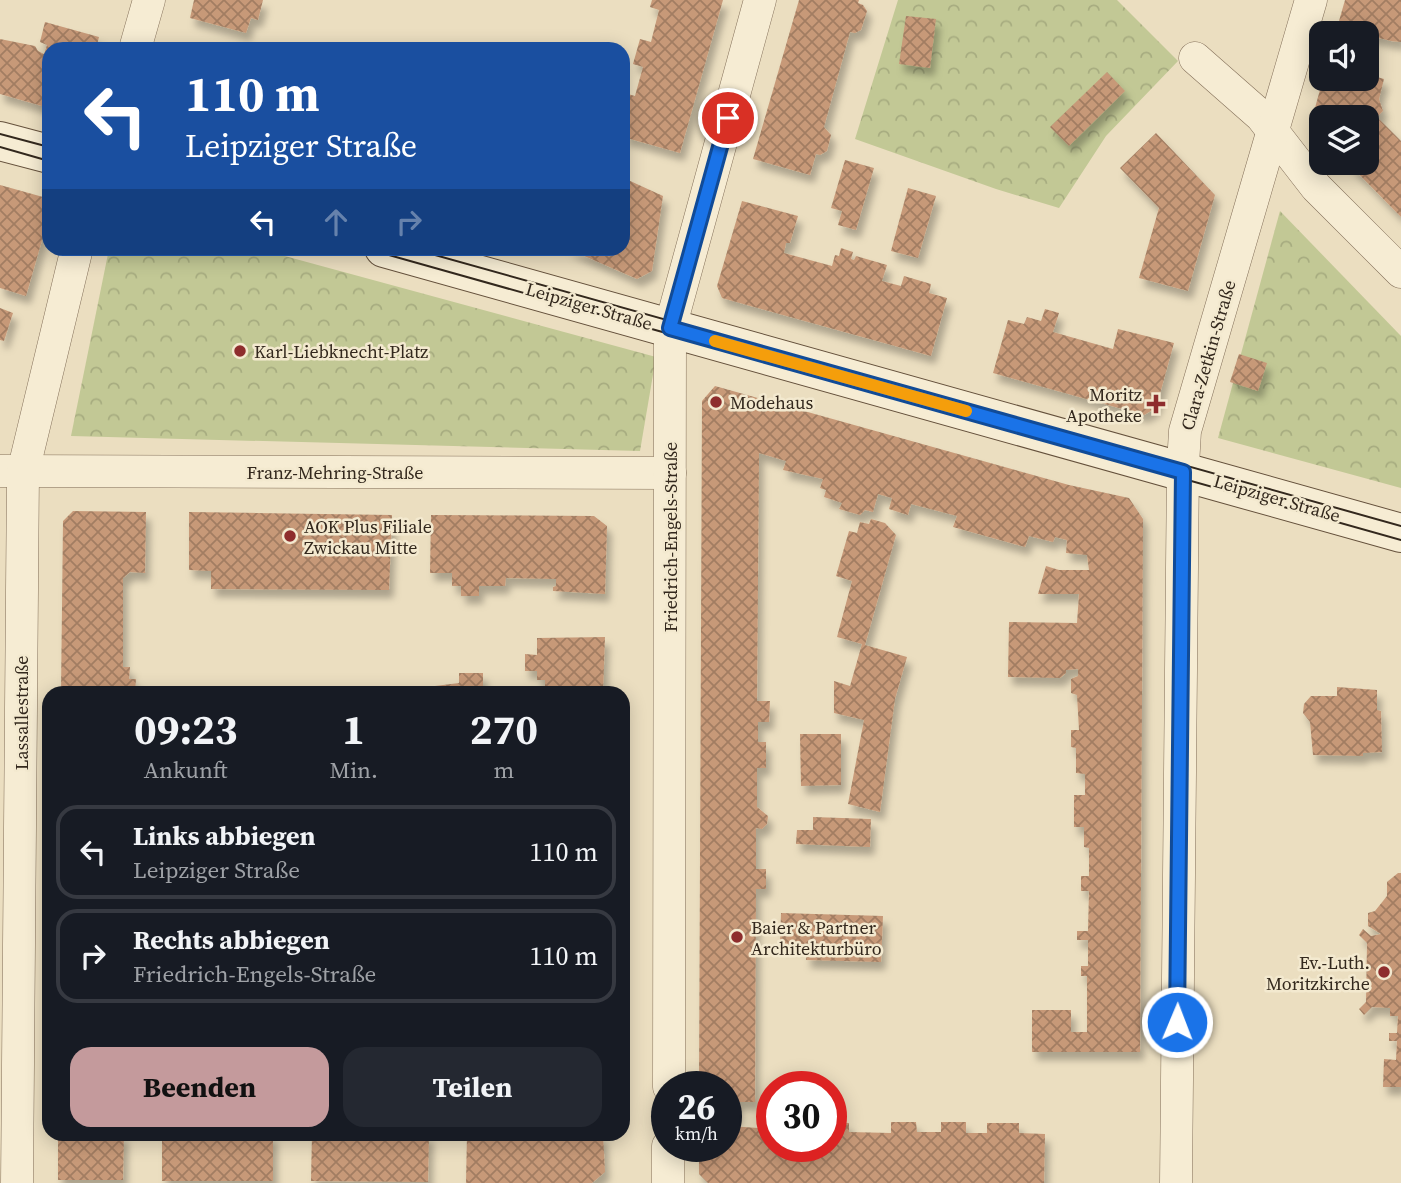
<!DOCTYPE html>
<html lang="de">
<head>
<meta charset="utf-8">
<style>
	:root { --surface:#171b24; --page:#242831; --text:#f1f3f6; --muted:#9ea1a6; --line:#363941; --accent:#c49a9c }
	body { margin:0; font-family:"Source Serif 4",serif; background:var(--page); color:var(--text); height:100vh; display:flex; flex-direction:column; font-size:26px; white-space:nowrap }
	* { box-sizing:border-box; margin:0 }
	p { font-size:23px; color:var(--muted) }
	.icon { flex:none; width:38px; height:38px; fill:none; stroke:currentColor; stroke-width:2; stroke-linecap:round; stroke-linejoin:round }
	.map { position:relative; flex:1; overflow:hidden }
	.panel { position:absolute; left:42px; top:686px; width:588px; height:455px; display:flex; flex-direction:column; background:var(--surface); border-radius:21px; box-shadow:0 4px 18px #0003 }
	.panel>* { flex:none }
	.guide { position:absolute; left:42px; top:42px; width:588px; height:214px; border-radius:21px; box-shadow:0 4px 18px #0003; background:#1a4fa0; color:#fff; overflow:hidden }
	.controls { position:absolute; left:1309px; top:21px; display:grid; gap:14px }
	.controls a { display:grid; place-items:center; width:70px; height:70px; border-radius:14px; background:var(--surface); box-shadow:0 4px 18px #0003; font-size:35px }
	.speed { position:absolute; left:651px; top:1071px; display:flex; gap:14px; font-size:35px; font-weight:700; text-align:center }
	.speed>* { display:grid; place-content:center; width:91px; height:91px; border-radius:50%; background:var(--surface); box-shadow:0 4px 18px #0003; line-height:1 }
	.speed small { font-size:18px; font-weight:400 }
	.speed .limit { border:10px solid #d22; background:#fff; color:#111 }
	.pin { position:absolute; display:grid; place-items:center; width:60px; height:60px; color:#fff; margin:-30px; border:4px solid #fff; border-radius:50%; box-shadow:0 2px 7px #0007 }
	.me { position:absolute; width:77px; margin:-38px; rotate:1deg; stroke-linejoin:round; filter:drop-shadow(0 0 5px #0008) }
	.turn { display:flex; align-items:center; gap:24px; height:147px; padding:0 28px; font-size:32px }
	.turn .icon { width:91px; height:91px; stroke-width:2.5 }
	.turn b { display:block; font-size:49px; line-height:60px }
	.lanes { display:flex; align-items:center; height:66px; padding:0 28px; background:#0003; justify-content:center; gap:35px; direction:ltr }
	.lanes .off { opacity:.35 }
	.eta { display:flex; justify-content:space-evenly; align-items:center; height:119px; text-align:center }
	.eta b { font-size:42px; font-weight:700; line-height:49px }
	.cta { display:flex; gap:14px; margin-top:auto; padding:14px 28px }
	.cta a { flex:1; height:80px; border-radius:21px; background:var(--accent); color:#111; font-size:28px; font-weight:700; line-height:80px; text-align:center }
	.cta a+a { background:var(--page); color:var(--text) }
	ul { padding:0; list-style:none }
	li { display:flex; align-items:center; gap:21px; height:94px; margin:0 14px 10px; padding:0 14px; border:4px solid var(--line); border-radius:21px }
	li div { flex:1 }
	li b { display:block; font-size:26px }
	li em { font-style:normal }
	.map>svg:first-child { display:block }
	.forest { fill:url(#forest-crowns) }
	.building { fill:url(#building-cross-hatch); filter:url(#shadow) }
	.lines { fill:none; stroke-linecap:round; stroke-linejoin:round }
	.street-casing { stroke:#836f59; stroke-width:33 }
	.secondary-casing { stroke:#65513c; stroke-width:40 }
	.street { stroke:#f6ecd3; stroke-width:32 }
	.secondary { stroke:#f6ecd3; stroke-width:38 }
	.tram { stroke:#33281d; stroke-width:2 }
	.route-casing { stroke:#114b97; stroke-width:18 }
	.route { stroke:#1a73e8; stroke-width:12 }
	.slow { stroke:#f59e0b; stroke-width:12 }
	.poi-dot { fill:#8e2d2d; stroke:#f3e9cf; stroke-width:2.5 }
	.labels { text-anchor:middle; dominant-baseline:central; stroke-width:5; stroke-linejoin:round; paint-order:stroke }
	.street-label { font-size:18px; fill:#33281d; stroke:#f3e9cf }
	.poi-label { font-size:18px; fill:#33281d; stroke:#f3e9cf; text-anchor:start }
</style>
</head>
<body>
<div class="map">
<svg width="1401" height="1183" viewBox="0 0 1401 1183">
	<defs>
		<pattern id="forest-crowns" width="20" height="18" patternUnits="userSpaceOnUse" patternTransform="scale(1.75)"><rect width="20" height="18" fill="#c2c895"/><path d="M2 6a3 3 0 1 1 6 0M12 15a3 3 0 1 1 6 0" fill="none" stroke="#a7ac80"/></pattern>
		<pattern id="building-cross-hatch" width="8" height="8" patternUnits="userSpaceOnUse" patternTransform="scale(1.75)"><rect width="8" height="8" fill="#c79978"/><path d="M0 0l8 8M0 8l8-8" fill="none" stroke="#a27d62"/></pattern>
		<filter id="shadow"><feDropShadow dx="4.5" dy="8" stdDeviation="3.5" flood-color="#0004"/></filter>
	</defs>
	<rect width="100%" height="100%" fill="#ebdec0"/>
	<g class="forest">
		<polygon points="898,0 1117,0 1178,61 1106,136 1059,208 996,189 855,139"/>
		<polygon points="1280,211 1401,336 1401,488 1218,438"/>
		<polygon points="109,249 259,249 656,357 640,451 71,436"/>
	</g>
	<g class="building">
		<polygon points="194,0 263,0 258,20 251,18 246,33 190,18"/>
		<polygon points="652,0 723,0 680,153 623,137 627,122 623,121 624,93 635,96 643,67 633,64 640,39 651,42 659,10 650,7"/>
		<polygon points="799,0 859,0 858,3 863,5 867,11 861,30 855,33 850,32 824,127 831,135 827,151 820,155 816,154 810,175 753,159"/>
		<polygon points="1345,0 1401,0 1401,42 1391,41 1367,35 1367,33 1337,28"/>
		<polygon points="906,16 936,19 930,68 899,64"/>
		<polygon points="45,22 99,37 96,49 49,49 49,108 0,94 0,39 35,46 38,51 44,54 47,45 40,42"/>
		<polygon points="1107,72 1125,91 1069,146 1050,127"/>
		<polygon points="1367,74 1384,79 1379,99 1383,111 1377,117 1401,141 1401,217 1348,163 1367,163 1367,117 1321,117 1321,136 1317,132 1313,115 1323,79 1367,79"/>
		<polygon points="1156,133 1215,195 1188,291 1139,278 1159,208 1120,168"/>
		<polygon points="845,160 874,168 856,230 838,225 842,211 831,208"/>
		<polygon points="628,180 663,196 652,271 637,279 566,248 623,248 623,197"/>
		<polygon points="0,185 43,197 49,207 49,216 26,296 0,288"/>
		<polygon points="908,188 936,196 918,258 891,251"/>
		<polygon points="742,201 798,216 790,243 786,243 784,253 832,266 835,255 839,256 841,248 853,252 851,259 854,260 856,256 887,265 882,281 901,286 904,276 931,284 929,293 947,298 931,356 722,298 717,286"/>
		<polygon points="0,308 13,313 4,341 0,340"/>
		<polygon points="1045,309 1059,313 1053,332 1113,349 1118,329 1174,343 1156,408 1144,415 993,373 1008,320 1024,324 1027,317 1041,321"/>
		<polygon points="1239,354 1267,363 1258,391 1230,382"/>
		<polygon points="715,386 1069,485 1129,498 1143,519 1140,1052 1032,1052 1032,1010 1071,1010 1071,1032 1087,1032 1087,976 1081,976 1081,966 1088,966 1088,940 1077,940 1077,931 1088,931 1089,891 1081,891 1081,876 1089,876 1089,848 1084,847 1084,827 1074,827 1074,795 1085,795 1085,774 1076,773 1076,748 1071,747 1071,730 1079,730 1077,695 1071,693 1071,679 1078,676 1078,669 1066,670 1066,673 1060,678 1008,677 1009,622 1077,623 1079,594 1038,594 1046,566 1059,570 1089,570 1087,555 1066,553 1067,540 1055,537 1053,542 1029,536 1025,547 953,527 957,516 911,504 908,515 889,509 892,498 878,494 873,512 865,510 860,515 839,509 842,503 824,497 826,490 820,488 823,479 783,470 786,461 759,453 757,701 770,701 769,722 758,722 758,742 766,742 766,768 757,768 757,807 768,816 767,824 762,829 756,828 756,869 766,869 766,889 756,889 755,1102 737,1102 737,1115 731,1120 730,1126 772,1129 772,1146 831,1146 831,1122 849,1123 849,1132 891,1133 891,1122 916,1122 917,1132 941,1132 941,1122 966,1122 966,1133 987,1133 987,1123 1019,1123 1019,1133 1045,1134 1044,1183 708,1183 699,1174 699,1146 726,1146 726,1087 699,1087 702,401"/>
		<polygon points="73,511 146,512 145,573 130,572 123,578 123,667 130,667 129,679 136,679 135,693 61,693 63,521"/>
		<polygon points="189,512 392,515 389,590 211,589 211,571 189,570"/>
		<polygon points="431,515 594,516 607,526 605,594 553,591 553,587 556,586 556,579 506,578 505,586 479,586 479,596 461,596 461,586 452,586 452,573 430,573"/>
		<polygon points="871,519 885,523 896,535 865,645 907,657 895,699 880,812 848,804 864,720 834,713 834,681 850,686 862,644 837,637 852,581 836,576 849,531 857,533 860,522 869,524"/>
		<polygon points="605,637 603,693 545,693 545,680 537,680 537,671 525,671 525,654 537,655 537,638"/>
		<polygon points="459,673 483,673 483,693 403,693 403,690 459,683"/>
		<polygon points="1337,687 1377,690 1377,710 1381,711 1382,752 1363,753 1363,756 1313,755 1310,722 1303,713 1304,704 1311,696 1337,696"/>
		<polygon points="800,734 841,734 841,785 801,786"/>
		<polygon points="813,817 871,819 870,847 796,844 797,830 813,830"/>
		<polygon points="1398,873 1401,873 1401,1087 1383,1087 1384,1059 1396,1060 1397,1041 1389,1041 1389,1033 1397,1033 1398,1016 1390,1016 1390,1008 1372,1007 1364,1015 1359,1009 1366,1002 1367,943 1359,935 1363,929 1371,936 1381,934 1368,926 1368,913 1375,911 1387,896 1387,882"/>
		<polygon points="781,913 883,916 881,962 806,960 807,944 780,944"/>
		<polygon points="58,1134 124,1134 123,1180 58,1180"/>
		<rect x="162" y="1134" width="111" height="47"/>
		<polygon points="312,1134 429,1134 428,1182 311,1181"/>
		<polygon points="467,1134 525,1134 525,1138 539,1138 542,1134 603,1134 605,1172 592,1183 466,1183"/>
	</g>
	<g class="lines">
		<defs>
			<g id="street">
				<polyline points="135,49 149,0"/>
				<polyline points="1195,58 1261,116 1316,187 1401,272"/>
				<polyline points="0,471 670,473"/>
				<polyline points="669,1087 670,328 760,0"/>
				<polyline points="17,1183 23,472 77,248"/>
				<polyline points="668,1183 668,1146"/>
				<polyline points="1176,1183 1183,465 1185,431 1311,0"/>
			</g>
			<g id="secondary">
				<polyline points="0,141 49,154"/>
				<polyline points="384,248 1401,533"/>
			</g>
		</defs>
		<use href="#street" class="street-casing"/>
		<use href="#secondary" class="secondary-casing"/>
		<use href="#street" class="street"/>
		<use href="#secondary" class="secondary"/>
		<g class="tram">
			<polyline points="0,134 49,147"/>
			<polyline points="0,147 49,161"/>
			<polyline points="364,248 1401,540"/>
			<polyline points="410,248 1401,526"/>
		</g>
	</g>
	<g class="lines">
		<defs>
			<polyline id="route" points="728,118 670,328 1183,472 1177,1022"/>
		</defs>
		<use href="#route" class="route-casing"/>
		<use href="#route" class="route"/>
		<polyline class="slow" points="715,341 966,411"/>
	</g>
	<g class="poi-dot">
		<circle cx="240" cy="351" r="7"/>
		<circle cx="716" cy="402" r="7"/>
		<path d="M1152.5 393.5h7v7h7v7h-7v7h-7v-7h-7v-7h7z"/>
		<circle cx="290" cy="536" r="7"/>
		<circle cx="737" cy="937" r="7"/>
		<circle cx="1384" cy="972" r="7"/>
	</g>
	<g class="labels">
		<g class="street-label">
			<text transform="translate(589 306) rotate(16)">Leipziger Straße</text>
			<text transform="translate(1208 355) rotate(-74)">Clara-Zetkin-Straße</text>
			<text x="335" y="472">Franz-Mehring-Straße</text>
			<text transform="translate(1277 498) rotate(16)">Leipziger Straße</text>
			<text transform="translate(670 537) rotate(-90)">Friedrich-Engels-Straße</text>
			<text transform="translate(21 713) rotate(-90)">Lassallestraße</text>
		</g>
		<g class="poi-label">
			<text x="254" y="351">Karl-Liebknecht-Platz</text>
			<text x="1142" y="394" text-anchor="end">Moritz<tspan x="1142" dy="21">Apotheke</tspan></text>
			<text x="730" y="402">Modehaus</text>
			<text x="304" y="526">AOK Plus Filiale<tspan x="304" dy="21">Zwickau Mitte</tspan></text>
			<text x="751" y="927">Baier &amp; Partner<tspan x="751" dy="21">Architekturbüro</tspan></text>
			<text x="1370" y="962" text-anchor="end">Ev.-Luth.<tspan x="1370" dy="21">Moritzkirche</tspan></text>
		</g>
	</g>
</svg>
<div class="controls">
<a><svg class="icon" aria-label="sound" viewBox="0 0 24 24"><path d="M4 9h4l5-4v14l-5-4H4zM17 9q2 3 0 6"/></svg></a>
<a><svg class="icon" aria-label="layers" viewBox="0 0 24 24"><path d="M12 4l9 5-9 5-9-5zM3 14l9 5 9-5"/></svg></a>
</div>
<div class="speed"><div>26<small>km/h</small></div><div class="limit">30</div></div>
<div class="pin" style="left:728px;top:118px;background:#d93025"><svg class="icon" aria-label="arrive" viewBox="0 0 24 24"><path d="M6 21V4h12l-3 4 3 4H6"/></svg></div>
<svg class="me" style="left:1177px;top:1022px" viewBox="-20 -20 40 40"><circle r="17" fill="#1a73e8" stroke="#fff" stroke-width="3"/><path d="M0-11L8 9 0 5-8 9z" fill="#fff"/></svg>
<div class="guide">
<div class="turn"><svg class="icon" aria-label="left" viewBox="0 0 24 24"><path d="M17 20v-9H6M10 6l-5 5 5 5"/></svg><div><b>110 m</b>Leipziger Straße</div></div>
<div class="lanes"><svg class="icon" aria-label="left" viewBox="0 0 24 24"><path d="M17 20v-9H6M10 6l-5 5 5 5"/></svg><svg class="icon off" aria-label="ahead" viewBox="0 0 24 24"><path d="M12 20V5M6 11l6-6 6 6"/></svg><svg class="icon off" aria-label="right" viewBox="0 0 24 24"><path d="M7 20v-9h11M14 6l5 5-5 5"/></svg></div>
</div>
<section class="panel">
<div class="eta">
<div><b>09:23</b><p>Ankunft</p></div>
<div><b>1</b><p>Min.</p></div>
<div><b>270</b><p>m</p></div>
</div>
<ul>
<li><svg class="icon" aria-label="left" viewBox="0 0 24 24"><path d="M17 20v-9H6M10 6l-5 5 5 5"/></svg><div><b>Links abbiegen</b><p>Leipziger Straße</p></div><em>110 m</em></li>
<li><svg class="icon" aria-label="right" viewBox="0 0 24 24"><path d="M7 20v-9h11M14 6l5 5-5 5"/></svg><div><b>Rechts abbiegen</b><p>Friedrich-Engels-Straße</p></div><em>110 m</em></li>
</ul>
<div class="cta"><a>Beenden</a><a>Teilen</a></div>
</section>
</div>
</body>
</html>
